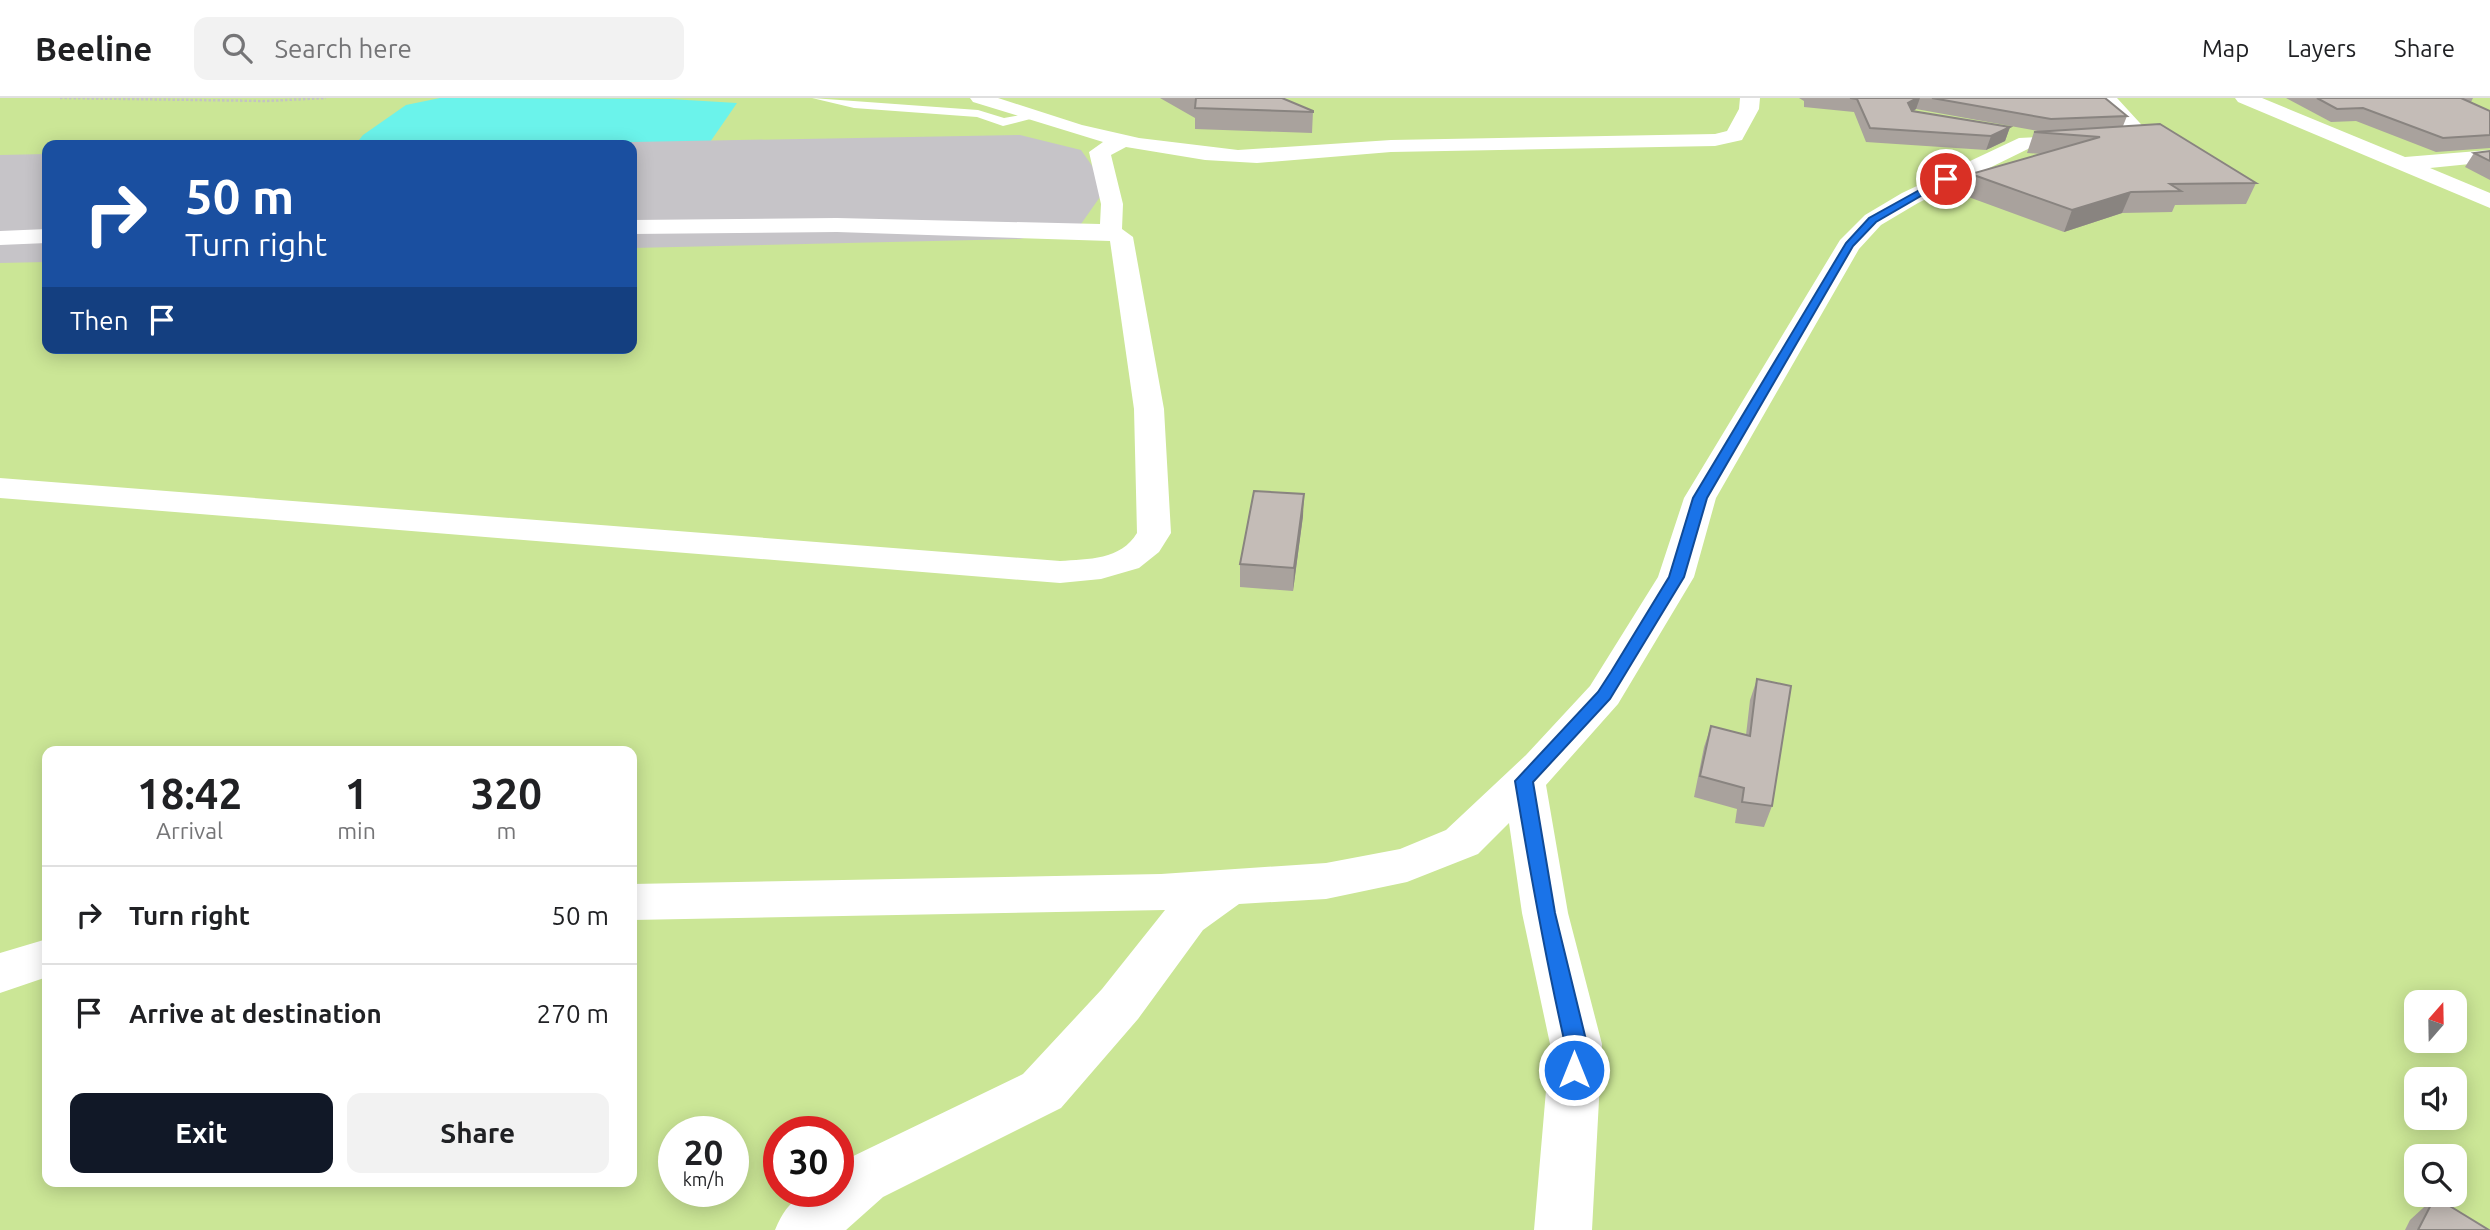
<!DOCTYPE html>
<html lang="en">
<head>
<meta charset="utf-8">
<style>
	:root { --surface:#fff; --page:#f2f2f2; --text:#202124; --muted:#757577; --line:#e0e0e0; --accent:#111827 }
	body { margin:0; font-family:Ubuntu,sans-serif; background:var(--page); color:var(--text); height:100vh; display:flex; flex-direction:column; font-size:26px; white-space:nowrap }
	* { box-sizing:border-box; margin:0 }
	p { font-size:23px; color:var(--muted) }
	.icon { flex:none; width:38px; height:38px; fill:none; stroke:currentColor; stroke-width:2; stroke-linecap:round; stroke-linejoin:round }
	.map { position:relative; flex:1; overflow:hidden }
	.drawer { position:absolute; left:42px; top:648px; width:595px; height:441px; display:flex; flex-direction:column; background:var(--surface); border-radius:14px; box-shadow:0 4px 18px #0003 }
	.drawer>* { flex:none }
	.hud { position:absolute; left:42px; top:42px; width:595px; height:214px; border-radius:14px; box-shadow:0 4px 18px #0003; background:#1a4fa0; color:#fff; overflow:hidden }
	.needle { width:46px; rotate:20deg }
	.fabs { position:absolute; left:2404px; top:892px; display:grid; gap:14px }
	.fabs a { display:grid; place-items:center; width:63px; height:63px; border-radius:14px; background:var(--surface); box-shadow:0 4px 18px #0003; font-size:35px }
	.speed { position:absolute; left:658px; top:1018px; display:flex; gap:14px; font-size:35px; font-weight:700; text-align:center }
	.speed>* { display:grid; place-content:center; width:91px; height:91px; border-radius:50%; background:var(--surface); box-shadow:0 4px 18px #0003; line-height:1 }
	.speed small { font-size:18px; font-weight:400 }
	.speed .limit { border:10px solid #d22; background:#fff; color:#111 }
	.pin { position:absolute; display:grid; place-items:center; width:60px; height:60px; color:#fff; margin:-30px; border:4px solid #fff; border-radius:50%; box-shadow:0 2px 7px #0007 }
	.me { position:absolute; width:77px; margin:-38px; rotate:0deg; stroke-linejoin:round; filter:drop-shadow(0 0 5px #0008) }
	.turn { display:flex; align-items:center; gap:24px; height:147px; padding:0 28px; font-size:32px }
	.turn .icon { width:91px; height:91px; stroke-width:2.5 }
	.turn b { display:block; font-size:49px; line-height:60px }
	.then { display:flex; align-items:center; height:66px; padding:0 28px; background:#0003; gap:14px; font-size:26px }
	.eta { display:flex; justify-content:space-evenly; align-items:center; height:119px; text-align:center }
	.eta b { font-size:42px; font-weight:700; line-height:49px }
	.cta { display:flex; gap:14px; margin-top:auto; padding:14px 28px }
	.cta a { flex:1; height:80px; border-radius:14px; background:var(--accent); color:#fff; font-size:28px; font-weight:700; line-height:80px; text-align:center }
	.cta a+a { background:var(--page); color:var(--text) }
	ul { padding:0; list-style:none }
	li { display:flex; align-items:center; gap:21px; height:98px; padding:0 28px; border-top:2px solid var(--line) }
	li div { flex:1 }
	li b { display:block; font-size:26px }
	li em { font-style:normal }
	header { display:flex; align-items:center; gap:42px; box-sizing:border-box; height:98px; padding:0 35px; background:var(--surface); border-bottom:2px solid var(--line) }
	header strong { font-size:33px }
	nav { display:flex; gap:38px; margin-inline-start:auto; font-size:24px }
	.search { width:490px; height:63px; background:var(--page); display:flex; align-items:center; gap:18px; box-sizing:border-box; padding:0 24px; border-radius:14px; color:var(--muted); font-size:26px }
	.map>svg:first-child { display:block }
	.green { fill:#cbe696; fill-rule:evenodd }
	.water { fill:#6bf3eb }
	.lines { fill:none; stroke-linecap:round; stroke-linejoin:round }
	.runway { fill:#c6c4c8; fill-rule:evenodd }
	.path { stroke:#c3c3c3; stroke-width:2.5; stroke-dasharray:2.5 2; stroke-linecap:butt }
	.service { fill:#fff; fill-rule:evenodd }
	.minor { fill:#fff; fill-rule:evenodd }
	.wall { fill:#a9a29d }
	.shaded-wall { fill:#898480 }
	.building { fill:#c4bcb7; stroke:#898480; stroke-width:2 }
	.route { fill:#1a73e8; stroke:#114b97; stroke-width:2 }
</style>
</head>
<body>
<header>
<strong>Beeline</strong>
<div class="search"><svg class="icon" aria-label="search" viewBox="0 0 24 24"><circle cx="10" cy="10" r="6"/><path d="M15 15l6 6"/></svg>Search here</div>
<nav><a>Map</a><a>Layers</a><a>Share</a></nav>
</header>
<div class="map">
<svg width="2490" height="1132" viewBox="0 0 2490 1132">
	<rect width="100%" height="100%" fill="#ede0dc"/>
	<path class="green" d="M0,0H2490V1132H0ZM47,47H632V250H47ZM47,653H632V1083H47ZM2417,905H2455V943H2417ZM2417,982H2455V1020H2417ZM674,1034H733V1094H674ZM779,1034H838V1094H779ZM2417,1059H2455V1097H2417Z"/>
	<polygon class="water" points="440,0 670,1 737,5 706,50 355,47 363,37 406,7"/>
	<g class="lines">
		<g class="runway">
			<polygon points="1020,37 1081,52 1107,89 1081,126 1020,141 632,150 632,47 621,47 632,44"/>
			<polygon points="47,56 47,164 0,165 0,57"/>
		</g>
		<polyline class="path" points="60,0 266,3 326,0"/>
		<polygon class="service" points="812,0 978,12 1004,20 1032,15 1038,19 1003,28 977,19 854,10"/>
		<g class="minor">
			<path d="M970,0H998L1082,27L1139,40L1238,52L1391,42L1715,36L1727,33L1739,11L1740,0H1760L1759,11L1742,42L1715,48L1391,54L1257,65L1205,62L1126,49L1111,57L1123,106L1122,131L1133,139L1164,311L1171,435L1159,454L1139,470L1101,481L1060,485L0,400V380L1060,463C1088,461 1121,462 1137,435L1134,311L1110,143L837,134L632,136V122L837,120L1100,126L1101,106L1089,54L1103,44L973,4Z"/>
			<path d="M2096,0H2117L2150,36L2153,40L2150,44L2030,50L1918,105L1881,127L1859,151L1716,400L1694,479L1618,606L1546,687L1568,815L1602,946L1592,1132H1534L1550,946L1522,815L1509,725L1478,756L1407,784L1326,801L1239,806L1203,832L1138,921L1061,1010L883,1099L846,1132H775C790,1097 803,1094 838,1094V1067L843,1063L1023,976L1102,891L1165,812L632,822V786L1161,776L1326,765L1400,751L1446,732L1526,657L1590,588L1658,479L1684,400L1840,142L1865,117L1902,95L2019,40L2127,34Z"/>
			<polygon points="2235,0 2262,0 2405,59 2490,52 2490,64 2430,70 2490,95 2490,110 2238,4"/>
			<polygon points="47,131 47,145 0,147 0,133"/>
			<polygon points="47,841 47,879 0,895 0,855"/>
		</g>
	</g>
	<g class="wall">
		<polygon points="1160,0 1282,0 1313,13 1312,35 1195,31 1195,20"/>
		<polygon points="1799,0 2105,0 2127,18 2123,28 2256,85 2246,106 2175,107 2172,114 2122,115 2064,134 1963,97 1971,76 2041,56 2027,55 2034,34 2043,34 1916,11 1914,13 2010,29 2005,43 1986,52 1866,44 1854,14 1804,9 1804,3"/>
		<polygon points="2286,0 2473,0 2471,4 2490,13 2490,50 2436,54 2356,23 2331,24"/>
		<polygon points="2490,53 2490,82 2465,69 2474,55"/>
		<polygon points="1303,418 1293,493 1240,489 1240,466"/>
		<polygon points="1757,581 1772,708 1764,729 1735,725 1737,711 1694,699 1704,649 1711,628 1746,637 1750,602"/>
		<polygon points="2435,1099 2489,1132 2405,1132 2410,1122"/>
	</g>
	<g class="shaded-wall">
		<polygon points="1917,0 1920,0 1916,11 1904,18 1908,5"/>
		<polygon points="2010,29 2005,43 1986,52 1991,38"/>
		<polygon points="2131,94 2122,115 2064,134 2072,112"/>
		<polygon points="1304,396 1303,418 1293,493 1294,470"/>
	</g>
	<g class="building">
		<polygon points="1196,0 1282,0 1313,13 1313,14 1195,10"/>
		<polygon points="1850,0 1917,0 1908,5 1912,13 2010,29 1991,38 1870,30 1857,1"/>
		<polygon points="1932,0 2105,0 2127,18 2051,21"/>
		<polygon points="2317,0 2461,0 2490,13 2490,37 2443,40 2363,10 2337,11"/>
		<polygon points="2160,26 2256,85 2170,86 2181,93 2131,94 2072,112 1971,76 2100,39 2034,34"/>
		<polygon points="2490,53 2490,63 2474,55"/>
		<polygon points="1254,393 1304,396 1294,470 1240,466"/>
		<polygon points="1757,581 1791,588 1772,708 1742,704 1744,690 1700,678 1711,628 1750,638"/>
		<polygon points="2435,1099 2489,1132 2418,1132"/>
	</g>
	<path class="route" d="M1943,79L1950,81L1876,124L1853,148L1707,400L1684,479L1610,601L1533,684L1555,815L1587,946L1582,979L1574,982L1566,979C1560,966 1567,951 1563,937C1544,852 1529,768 1515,683L1598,594L1611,574L1669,479L1693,400L1846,145L1869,120Z"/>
</svg>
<div class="fabs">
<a><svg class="needle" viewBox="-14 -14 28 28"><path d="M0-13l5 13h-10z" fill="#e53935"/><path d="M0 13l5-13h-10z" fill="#757577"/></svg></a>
<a><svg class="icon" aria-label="sound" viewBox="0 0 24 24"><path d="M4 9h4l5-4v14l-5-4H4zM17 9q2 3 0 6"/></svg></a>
<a><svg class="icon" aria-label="search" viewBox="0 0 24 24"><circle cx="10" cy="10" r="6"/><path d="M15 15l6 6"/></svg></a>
</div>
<div class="speed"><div>20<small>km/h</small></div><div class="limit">30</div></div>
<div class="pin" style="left:1946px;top:81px;background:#d93025"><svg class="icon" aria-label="arrive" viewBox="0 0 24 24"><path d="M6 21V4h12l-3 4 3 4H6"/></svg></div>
<svg class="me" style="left:1574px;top:972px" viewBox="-20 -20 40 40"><circle r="17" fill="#1a73e8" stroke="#fff" stroke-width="3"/><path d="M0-11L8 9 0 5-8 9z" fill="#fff"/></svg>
<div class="hud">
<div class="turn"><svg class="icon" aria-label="right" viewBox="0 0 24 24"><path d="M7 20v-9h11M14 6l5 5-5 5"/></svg><div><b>50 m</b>Turn right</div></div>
<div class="then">Then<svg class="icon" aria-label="arrive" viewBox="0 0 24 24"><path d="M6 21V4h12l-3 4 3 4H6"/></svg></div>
</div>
<section class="drawer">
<div class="eta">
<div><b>18:42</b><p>Arrival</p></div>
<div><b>1</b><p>min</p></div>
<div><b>320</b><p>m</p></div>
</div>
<ul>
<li><svg class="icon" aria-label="right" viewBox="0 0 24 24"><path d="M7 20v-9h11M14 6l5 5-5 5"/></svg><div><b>Turn right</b></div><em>50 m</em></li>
<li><svg class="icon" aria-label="arrive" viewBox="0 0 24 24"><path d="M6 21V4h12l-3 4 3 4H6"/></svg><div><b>Arrive at destination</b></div><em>270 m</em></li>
</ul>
<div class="cta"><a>Exit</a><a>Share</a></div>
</section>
</div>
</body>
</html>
